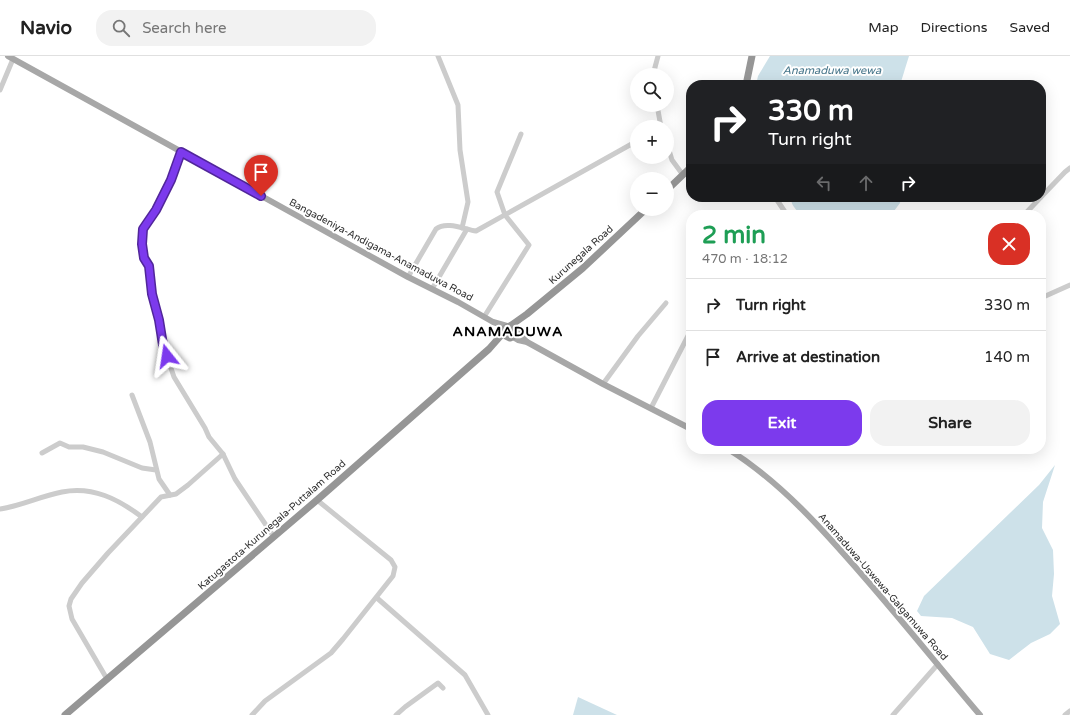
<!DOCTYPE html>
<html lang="en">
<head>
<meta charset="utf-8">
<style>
	:root { --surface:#fff; --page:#f2f2f2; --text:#222; --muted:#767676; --line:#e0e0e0; --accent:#7c3aed }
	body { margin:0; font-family:"Varela Round",sans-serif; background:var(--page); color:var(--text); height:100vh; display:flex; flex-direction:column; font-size:15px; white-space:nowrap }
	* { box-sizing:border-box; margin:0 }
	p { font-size:13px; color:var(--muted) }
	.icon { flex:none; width:22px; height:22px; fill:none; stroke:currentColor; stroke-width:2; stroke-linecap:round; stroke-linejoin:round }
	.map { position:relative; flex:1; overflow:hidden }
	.drawer { position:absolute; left:686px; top:154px; width:360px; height:244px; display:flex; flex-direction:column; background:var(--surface); border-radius:16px; box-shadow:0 4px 16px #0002 }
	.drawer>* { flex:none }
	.top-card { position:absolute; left:686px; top:24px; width:360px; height:122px; border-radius:16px; box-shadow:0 4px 16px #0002; background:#202124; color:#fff; overflow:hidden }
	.tools { position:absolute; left:630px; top:12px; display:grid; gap:8px }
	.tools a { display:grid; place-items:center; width:44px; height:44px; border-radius:50%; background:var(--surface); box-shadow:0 4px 16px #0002; font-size:20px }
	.pin { position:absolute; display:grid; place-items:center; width:34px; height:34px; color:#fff; margin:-41px -17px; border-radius:50% 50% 50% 0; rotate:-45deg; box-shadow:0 0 4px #0007 }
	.pin .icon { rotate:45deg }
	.me { position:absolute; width:44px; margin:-22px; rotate:345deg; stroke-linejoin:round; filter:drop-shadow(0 0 3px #0008) }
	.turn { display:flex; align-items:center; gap:14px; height:84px; padding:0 16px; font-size:18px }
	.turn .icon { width:52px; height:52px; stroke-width:2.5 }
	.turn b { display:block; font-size:28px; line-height:34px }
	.lanes { display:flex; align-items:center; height:38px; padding:0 16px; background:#0003; justify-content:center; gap:20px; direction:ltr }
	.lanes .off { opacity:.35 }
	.round { display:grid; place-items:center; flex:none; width:42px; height:42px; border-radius:16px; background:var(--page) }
	.overview { display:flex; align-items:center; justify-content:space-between; height:68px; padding:0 16px }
	h1 { font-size:24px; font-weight:800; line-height:30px; color:#1e9e55 }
	.button { display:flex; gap:8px; margin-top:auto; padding:8px 16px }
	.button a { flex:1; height:46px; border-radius:16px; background:var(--accent); color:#fff; font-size:16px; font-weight:800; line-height:46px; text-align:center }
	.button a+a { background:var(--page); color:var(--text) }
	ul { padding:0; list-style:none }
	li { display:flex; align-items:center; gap:12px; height:52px; padding:0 16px; border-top:1px solid var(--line) }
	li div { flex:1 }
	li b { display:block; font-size:15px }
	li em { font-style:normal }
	header { display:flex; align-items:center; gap:24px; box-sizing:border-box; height:56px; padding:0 20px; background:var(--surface); border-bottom:1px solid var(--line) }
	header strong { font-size:19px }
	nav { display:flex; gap:22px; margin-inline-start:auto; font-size:14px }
	.search { width:280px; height:36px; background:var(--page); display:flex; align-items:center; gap:10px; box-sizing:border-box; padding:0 14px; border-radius:16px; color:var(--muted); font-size:15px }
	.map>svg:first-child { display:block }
	.water { fill:#cde1e9 }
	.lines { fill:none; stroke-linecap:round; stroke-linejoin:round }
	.minor { stroke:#ccc; stroke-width:5 }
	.major { stroke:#a7a7a7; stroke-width:6 }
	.highway { stroke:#969696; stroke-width:7 }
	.route-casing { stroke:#51269a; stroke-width:10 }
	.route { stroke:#7c3aed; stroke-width:7 }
	.labels { text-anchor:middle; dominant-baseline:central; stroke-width:4; stroke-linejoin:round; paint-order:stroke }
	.street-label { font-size:10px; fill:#2f2f2f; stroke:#fff }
	.water-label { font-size:11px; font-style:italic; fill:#45758a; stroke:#fff }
	.district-label { font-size:14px; font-weight:bold; letter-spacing:1px; fill:#000; stroke:#fff }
</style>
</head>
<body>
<header>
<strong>Navio</strong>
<div class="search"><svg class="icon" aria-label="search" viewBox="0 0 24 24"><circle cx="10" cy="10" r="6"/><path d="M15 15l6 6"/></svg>Search here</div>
<nav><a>Map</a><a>Directions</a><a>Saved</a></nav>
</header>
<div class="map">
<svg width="1070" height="659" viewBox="0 0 1070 659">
	<rect width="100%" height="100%" fill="#fff"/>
	<g class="water">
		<polygon points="770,0 909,0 900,29 756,29 758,20"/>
		<path d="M792,141H901L900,147L891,159H801C797,154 789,148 792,141Z"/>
		<polygon points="1055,409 1043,446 1042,472 1053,494 1054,518 1052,540 1060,568 1050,578 1031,587 1009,604 990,598 973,571 952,562 921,560 917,555 924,540 1039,429"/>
		<polygon points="578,641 617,659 573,659"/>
	</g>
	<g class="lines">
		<g class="minor">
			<polyline points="438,0 458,49 460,94 468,146 462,172"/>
			<polyline points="655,19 654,15 658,0"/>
			<polyline points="0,34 13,3"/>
			<polyline points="657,49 661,71"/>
			<polyline points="667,88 672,104 683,119"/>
			<polyline points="181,96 171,124 156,154 143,173 142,188 144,202 149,210 152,238 159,264 163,289 174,321 205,372 209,381 223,398 235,423 274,481"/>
			<polyline points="775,141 787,159"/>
			<polyline points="1041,141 1065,116 1070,112"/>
			<polyline points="1020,159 1025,158 1041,141"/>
			<path d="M408,221L436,173C446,165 464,173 476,175L637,85"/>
			<polyline points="432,233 467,173"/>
			<polyline points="1041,242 1070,229"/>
			<polyline points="484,261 529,189 505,159 497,136 521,78"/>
			<polyline points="603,328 638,280 666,247"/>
			<polyline points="132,339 150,386 159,423 170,439"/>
			<polyline points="651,352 691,274"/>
			<polyline points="42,397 60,387 69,391 83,391 103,396 142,412 156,414"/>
			<path d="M0,453C21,450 41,440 62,436C93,430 118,443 142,461"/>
			<polyline points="377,542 465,619 488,659"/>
			<polyline points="107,623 72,563 69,550 71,543 82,527 108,497 161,441 176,438 188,429 223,398"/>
			<polyline points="252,659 265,645 331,597 343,583 393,520 395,511 391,504 317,444"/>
			<polyline points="396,659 405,651 438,627 443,632"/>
			<polyline points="893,659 938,608"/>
			<polyline points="1065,659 1070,655"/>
		</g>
		<g class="major">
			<polyline points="8,0 408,221 458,246 493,266 507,270"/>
			<polyline points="516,275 527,286"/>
			<polyline points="513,281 518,284 527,286 603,328 691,373"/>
			<path d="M728,393C781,426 824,475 864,521C904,567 941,613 980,659"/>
		</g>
		<g class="highway">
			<polyline points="746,29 752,0"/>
			<polyline points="667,134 691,111"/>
			<polyline points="510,270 527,258 583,212 646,153"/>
			<path d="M65,659L317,444L489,293L504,276L505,272C512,267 518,273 514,280L510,282L506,280L504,276"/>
		</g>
	</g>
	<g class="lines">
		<defs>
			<polyline id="route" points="167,300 163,289 159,264 152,238 149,210 144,202 142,188 143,173 156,154 171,124 181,96 261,140"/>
		</defs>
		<use href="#route" class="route-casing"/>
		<use href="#route" class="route"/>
	</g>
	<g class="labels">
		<g class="street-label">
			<text transform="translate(381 194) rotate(28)">Bangadeniya-Andigama-Anamaduwa Road</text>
			<text transform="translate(581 199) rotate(-42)">Kurunegala Road</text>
			<text transform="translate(272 469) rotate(-41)">Katugastota-Kurunegala-Puttalam Road</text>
			<text transform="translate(883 531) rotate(49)">Anamaduwa-Uswewa-Galgamuwa Road</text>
		</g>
		<g class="water-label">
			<text x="832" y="14">Anamaduwa wewa</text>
		</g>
		<g class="district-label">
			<text x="508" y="275">ANAMADUWA</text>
		</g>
	</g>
</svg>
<div class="tools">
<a><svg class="icon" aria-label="search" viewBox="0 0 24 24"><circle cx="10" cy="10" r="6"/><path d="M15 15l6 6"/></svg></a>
<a>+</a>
<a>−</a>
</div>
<div class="pin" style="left:261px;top:140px;background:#d93025"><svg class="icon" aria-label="arrive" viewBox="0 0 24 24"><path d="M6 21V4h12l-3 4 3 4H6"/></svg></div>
<svg class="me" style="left:167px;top:300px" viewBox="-20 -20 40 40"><path d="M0-17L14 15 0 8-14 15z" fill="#7c3aed" stroke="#fff" stroke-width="4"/></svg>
<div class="top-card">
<div class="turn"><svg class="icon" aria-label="right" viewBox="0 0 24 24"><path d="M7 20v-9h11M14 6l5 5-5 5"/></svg><div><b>330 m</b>Turn right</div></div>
<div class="lanes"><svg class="icon off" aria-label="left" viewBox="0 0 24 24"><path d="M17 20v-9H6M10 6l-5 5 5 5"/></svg><svg class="icon off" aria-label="ahead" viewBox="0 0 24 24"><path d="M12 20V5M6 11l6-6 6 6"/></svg><svg class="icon" aria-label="right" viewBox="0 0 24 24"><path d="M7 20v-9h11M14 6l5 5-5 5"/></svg></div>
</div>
<section class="drawer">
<div class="overview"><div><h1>2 min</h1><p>470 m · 18:12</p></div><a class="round" style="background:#d93025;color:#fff"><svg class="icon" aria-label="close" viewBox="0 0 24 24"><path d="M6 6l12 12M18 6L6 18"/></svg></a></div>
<ul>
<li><svg class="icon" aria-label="right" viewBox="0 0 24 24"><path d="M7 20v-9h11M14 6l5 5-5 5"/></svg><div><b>Turn right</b></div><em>330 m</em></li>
<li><svg class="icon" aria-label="arrive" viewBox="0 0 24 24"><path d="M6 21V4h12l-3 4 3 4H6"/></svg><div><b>Arrive at destination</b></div><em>140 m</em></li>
</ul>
<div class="button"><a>Exit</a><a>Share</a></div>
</section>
</div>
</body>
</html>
